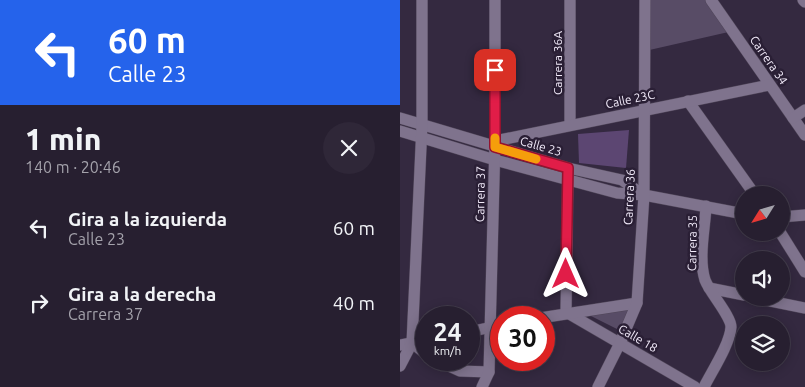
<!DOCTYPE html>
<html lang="es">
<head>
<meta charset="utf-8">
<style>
	:root { --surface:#271f30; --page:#2f2738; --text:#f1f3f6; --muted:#a4a2ab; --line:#433d4c }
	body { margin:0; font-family:Ubuntu,sans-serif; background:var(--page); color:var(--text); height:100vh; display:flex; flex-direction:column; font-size:19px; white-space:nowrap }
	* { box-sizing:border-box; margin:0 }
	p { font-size:16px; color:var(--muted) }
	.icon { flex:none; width:28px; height:28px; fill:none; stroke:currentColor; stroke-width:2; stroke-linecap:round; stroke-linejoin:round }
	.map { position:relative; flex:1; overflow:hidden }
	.sheet { display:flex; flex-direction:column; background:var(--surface); width:400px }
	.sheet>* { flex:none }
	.guide { background:#2563eb; color:#fff; overflow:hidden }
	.needle { width:32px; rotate:233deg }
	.fabs { position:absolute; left:335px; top:186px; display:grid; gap:10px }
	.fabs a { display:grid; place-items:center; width:55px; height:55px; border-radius:50%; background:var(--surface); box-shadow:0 2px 12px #0003,0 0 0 1px var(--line); font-size:25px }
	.speed { position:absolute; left:15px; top:306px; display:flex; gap:10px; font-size:25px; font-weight:700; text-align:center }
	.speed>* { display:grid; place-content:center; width:65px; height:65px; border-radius:50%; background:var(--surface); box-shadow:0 2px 12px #0003,0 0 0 1px var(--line); line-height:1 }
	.speed small { font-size:12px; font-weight:400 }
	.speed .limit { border:8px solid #d22; background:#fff; color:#111 }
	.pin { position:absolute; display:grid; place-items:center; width:42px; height:42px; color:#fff; margin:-21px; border-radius:10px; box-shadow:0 2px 8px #0006 }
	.me { position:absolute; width:55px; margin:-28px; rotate:0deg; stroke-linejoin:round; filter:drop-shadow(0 0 4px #0008) }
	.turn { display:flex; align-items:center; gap:18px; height:105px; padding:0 25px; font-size:22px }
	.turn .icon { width:65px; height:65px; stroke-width:2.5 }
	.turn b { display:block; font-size:35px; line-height:42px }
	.round { display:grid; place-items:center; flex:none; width:52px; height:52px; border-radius:26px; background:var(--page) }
	.summary { display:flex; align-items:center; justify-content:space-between; height:85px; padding:0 25px }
	h1 { font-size:30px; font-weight:800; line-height:38px }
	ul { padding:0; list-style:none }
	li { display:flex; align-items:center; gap:15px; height:75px; padding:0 25px }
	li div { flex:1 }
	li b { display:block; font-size:19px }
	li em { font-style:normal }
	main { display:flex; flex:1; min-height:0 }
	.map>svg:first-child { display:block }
	.green { fill:#584c66 }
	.building { fill:#5c4672 }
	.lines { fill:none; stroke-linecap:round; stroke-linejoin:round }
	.minor-casing { stroke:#504659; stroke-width:12 }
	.minor { stroke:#7f738d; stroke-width:11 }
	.route-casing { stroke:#92132f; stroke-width:12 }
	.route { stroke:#e11d48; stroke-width:9 }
	.slow { stroke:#f59e0b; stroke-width:9 }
	.labels { text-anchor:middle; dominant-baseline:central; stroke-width:5; stroke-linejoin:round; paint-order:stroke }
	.street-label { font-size:12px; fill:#f3ecfb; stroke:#2a1f35 }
</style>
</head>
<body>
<main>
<section class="sheet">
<div class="guide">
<div class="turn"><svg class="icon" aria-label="left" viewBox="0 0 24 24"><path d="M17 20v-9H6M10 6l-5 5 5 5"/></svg><div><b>60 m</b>Calle 23</div></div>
</div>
<div class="summary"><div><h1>1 min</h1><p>140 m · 20:46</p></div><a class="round"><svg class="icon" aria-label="close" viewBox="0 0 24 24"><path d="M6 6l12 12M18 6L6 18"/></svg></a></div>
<ul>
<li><svg class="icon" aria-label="left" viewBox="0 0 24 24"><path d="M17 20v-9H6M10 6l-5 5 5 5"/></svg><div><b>Gira a la izquierda</b><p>Calle 23</p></div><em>60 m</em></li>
<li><svg class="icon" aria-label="right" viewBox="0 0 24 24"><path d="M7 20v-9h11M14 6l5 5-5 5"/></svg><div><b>Gira a la derecha</b><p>Carrera 37</p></div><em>40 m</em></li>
</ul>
</section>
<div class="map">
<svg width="405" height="387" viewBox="0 0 405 387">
	<rect width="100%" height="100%" fill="#342940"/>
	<g class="green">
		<polygon points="245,0 311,0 333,31 245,51"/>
		<polygon points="231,309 221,331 189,315"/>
	</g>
	<polygon class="building" points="229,130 226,168 179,163 178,134"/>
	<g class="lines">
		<defs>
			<g id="minor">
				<polyline points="170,0 170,125"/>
				<polyline points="311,0 405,135"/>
				<polyline points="403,0 405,2"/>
				<polyline points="288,101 355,195"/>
				<polyline points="0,118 168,168 222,180 242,194"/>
				<polyline points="393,118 405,110"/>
				<polyline points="0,131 95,160 217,193 244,195 344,214"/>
				<polyline points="95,141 369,85"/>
				<polyline points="168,168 166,312 295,387"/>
				<polyline points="381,217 405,215"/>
				<polyline points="380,232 405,272"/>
				<polyline points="309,288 344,295"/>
				<polyline points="355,298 405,308"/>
				<polyline points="140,318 237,303"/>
				<polyline points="69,332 101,325"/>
				<polyline points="12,343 26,354"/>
				<polyline points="0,345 26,340"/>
				<polyline points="36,360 60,371 89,372"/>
				<polyline points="0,366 12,343 22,125 22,0"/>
				<polyline points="82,387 89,372 95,141 95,0"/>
				<polyline points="198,387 220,343 237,303 244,195 245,0"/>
				<path d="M304,387C312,371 330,344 331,327C331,316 310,293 305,280C298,258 305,229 306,206"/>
			</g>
		</defs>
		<use href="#minor" class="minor-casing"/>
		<use href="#minor" class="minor"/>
	</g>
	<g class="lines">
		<defs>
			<polyline id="route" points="95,70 95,147 168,168 166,274"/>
		</defs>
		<use href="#route" class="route-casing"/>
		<use href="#route" class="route"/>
		<polyline class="slow" points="95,138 95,147 136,159"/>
	</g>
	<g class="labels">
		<g class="street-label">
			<text transform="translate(369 60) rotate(55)">Carrera 34</text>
			<text transform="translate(157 63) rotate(-90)">Carrera 36A</text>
			<text transform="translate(230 99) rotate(-12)">Calle 23C</text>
			<text transform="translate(141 146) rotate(16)">Calle 23</text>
			<text transform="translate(80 194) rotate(-89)">Carrera 37</text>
			<text transform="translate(229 197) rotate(-87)">Carrera 36</text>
			<text transform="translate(292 243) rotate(-89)">Carrera 35</text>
			<text transform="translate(238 338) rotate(30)">Calle 18</text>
		</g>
	</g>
</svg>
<div class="fabs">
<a><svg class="needle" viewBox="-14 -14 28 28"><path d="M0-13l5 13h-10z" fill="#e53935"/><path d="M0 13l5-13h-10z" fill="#a4a2ab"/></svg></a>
<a><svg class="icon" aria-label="sound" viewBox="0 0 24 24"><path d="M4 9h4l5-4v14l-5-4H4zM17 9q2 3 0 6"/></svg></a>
<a><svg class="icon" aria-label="layers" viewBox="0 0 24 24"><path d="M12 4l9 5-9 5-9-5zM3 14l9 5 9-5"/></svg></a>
</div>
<div class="speed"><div>24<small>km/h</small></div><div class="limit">30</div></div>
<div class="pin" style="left:95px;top:70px;background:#d93025"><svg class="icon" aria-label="arrive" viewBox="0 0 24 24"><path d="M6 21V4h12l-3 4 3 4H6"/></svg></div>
<svg class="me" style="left:166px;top:274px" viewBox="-20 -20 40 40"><path d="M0-17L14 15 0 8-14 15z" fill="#e11d48" stroke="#fff" stroke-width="4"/></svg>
</div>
</main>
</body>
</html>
